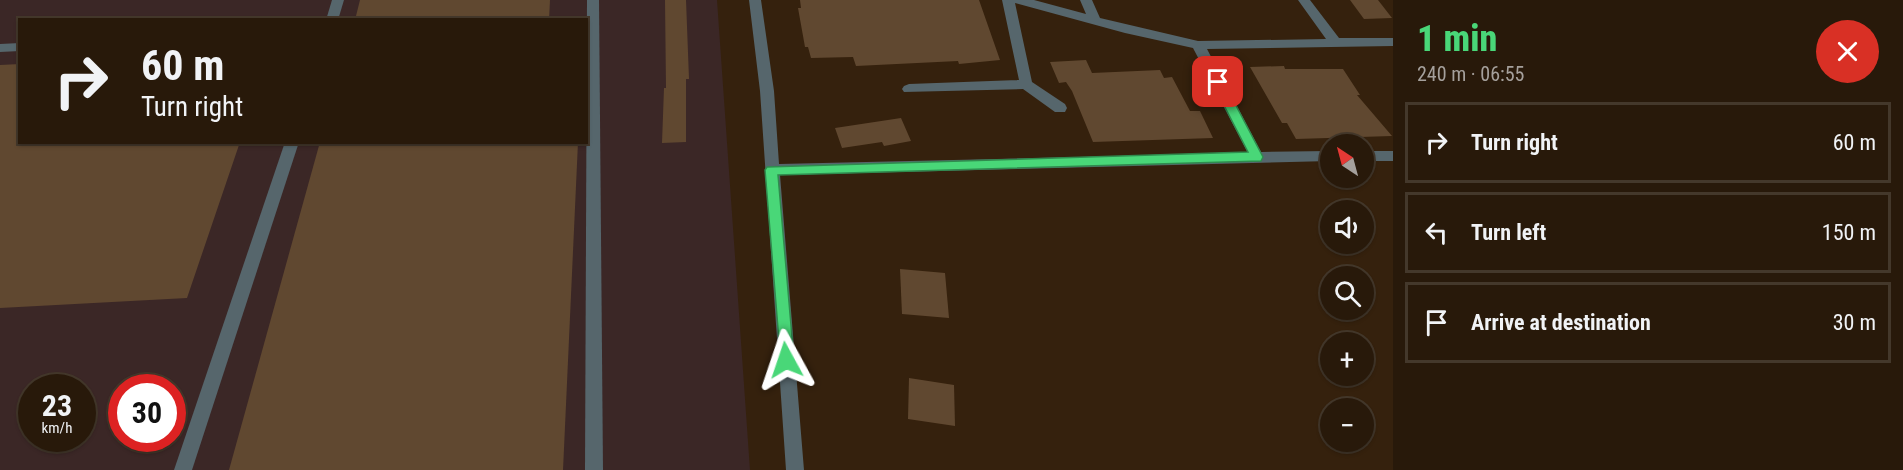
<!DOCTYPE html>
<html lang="en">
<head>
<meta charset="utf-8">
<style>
	:root { --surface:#28190a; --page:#302213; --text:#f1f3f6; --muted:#a5a09c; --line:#44382b; --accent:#49d778 }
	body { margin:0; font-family:"Roboto Condensed",sans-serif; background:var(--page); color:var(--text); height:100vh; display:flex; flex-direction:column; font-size:22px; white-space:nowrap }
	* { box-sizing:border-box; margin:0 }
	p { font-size:20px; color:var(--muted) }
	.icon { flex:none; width:33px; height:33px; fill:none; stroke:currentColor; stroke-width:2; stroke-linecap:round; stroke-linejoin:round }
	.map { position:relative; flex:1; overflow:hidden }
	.panel { display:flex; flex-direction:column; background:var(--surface); width:510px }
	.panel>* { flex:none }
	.top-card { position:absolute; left:18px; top:18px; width:570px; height:126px; border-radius:0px; box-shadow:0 2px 4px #0004,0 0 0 2px var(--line); background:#28190a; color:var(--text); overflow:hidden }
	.needle { width:39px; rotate:324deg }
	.buttons { position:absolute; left:1320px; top:134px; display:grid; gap:12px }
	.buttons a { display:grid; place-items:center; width:54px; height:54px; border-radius:50%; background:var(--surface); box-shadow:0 2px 4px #0004,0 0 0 2px var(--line); font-size:30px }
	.speed { position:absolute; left:18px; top:374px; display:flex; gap:12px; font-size:30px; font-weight:700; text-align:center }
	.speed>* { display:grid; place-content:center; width:78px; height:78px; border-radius:50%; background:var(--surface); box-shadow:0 2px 4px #0004,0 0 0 2px var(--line); line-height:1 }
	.speed small { font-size:15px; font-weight:400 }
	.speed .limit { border:9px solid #d22; background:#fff; color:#111 }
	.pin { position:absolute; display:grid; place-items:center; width:51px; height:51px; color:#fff; margin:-26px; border-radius:12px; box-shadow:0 3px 9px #0006 }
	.me { position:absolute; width:66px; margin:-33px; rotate:355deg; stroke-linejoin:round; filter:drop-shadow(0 0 4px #0008) }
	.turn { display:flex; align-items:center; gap:21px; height:126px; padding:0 24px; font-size:27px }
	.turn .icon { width:78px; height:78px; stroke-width:2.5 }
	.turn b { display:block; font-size:42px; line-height:51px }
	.round { display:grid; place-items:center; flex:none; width:63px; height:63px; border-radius:32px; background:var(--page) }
	.summary { display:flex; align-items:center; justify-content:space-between; height:102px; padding:0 24px }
	h1 { font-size:36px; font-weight:800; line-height:45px; color:var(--accent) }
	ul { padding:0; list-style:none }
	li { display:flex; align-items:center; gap:18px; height:81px; margin:0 12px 9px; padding:0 12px; border:3px solid var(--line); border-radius:0px }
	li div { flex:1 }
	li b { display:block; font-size:22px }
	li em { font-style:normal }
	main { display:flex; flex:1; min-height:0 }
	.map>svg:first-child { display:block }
	.industrial { fill:#3b2726; fill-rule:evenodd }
	.building { fill:#604830 }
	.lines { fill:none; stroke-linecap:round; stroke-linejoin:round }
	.minor { fill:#56666c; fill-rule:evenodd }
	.route { fill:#49d778; stroke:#2f8c4e; stroke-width:1.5 }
</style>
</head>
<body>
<main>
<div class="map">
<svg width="1393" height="470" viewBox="0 0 1393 470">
	<rect width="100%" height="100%" fill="#35210d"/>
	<path class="industrial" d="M0,0H717L750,470H0ZM20,20H586V142H20ZM32,387H82V438H32ZM122,387H172V438H122Z"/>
	<g class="building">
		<polygon points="360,0 550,0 549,20 355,20"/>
		<polygon points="665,0 686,0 689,79 686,79 686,142 662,143 664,88 666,88"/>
		<polygon points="800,0 979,0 1000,60 959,64 958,61 856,66 853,57 811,58 808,47 805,47 798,8 801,8"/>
		<polygon points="1350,0 1378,0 1392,18 1364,19"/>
		<polygon points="1086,60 1092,73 1160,70 1164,78 1172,77 1190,111 1200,111 1213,138 1093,142 1072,91 1066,82 1059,83 1050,62"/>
		<polygon points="20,64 20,142 240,142 187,298 0,308 0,65"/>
		<polygon points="1284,66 1285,69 1343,69 1360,95 1357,95 1392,136 1296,139 1287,123 1282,123 1250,67"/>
		<polygon points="901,118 911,141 884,146 882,142 842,148 835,128"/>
		<polygon points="320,142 578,142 563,470 229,470"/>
		<polygon points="900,269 945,273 949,318 902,314"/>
		<polygon points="909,378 954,385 955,426 908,419"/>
	</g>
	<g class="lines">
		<g class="minor">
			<polygon points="332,0 344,0 338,20 326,20"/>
			<polygon points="587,0 599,0 603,470 585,470"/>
			<polygon points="749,0 761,0 774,91 779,164 1248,153 1193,48 1125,33 1015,3 1032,82 1065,104 1067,108 1065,112 1055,112 1023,89 904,92 902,89 904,86 909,84 1019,80 1002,0 1034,0 1086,14 1080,0 1092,0 1100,18 1198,41 1326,39 1298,0 1310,0 1339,38 1393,38 1393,46 1207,49 1261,152 1330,151 1330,161 780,175 804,470 786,470 760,91"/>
			<polygon points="20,43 20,51 0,52 0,44"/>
			<polygon points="285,142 299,142 192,470 174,470"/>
			<rect x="1364" y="151" width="29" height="10"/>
		</g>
	</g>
	<polygon class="route" points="1218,78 1222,79 1263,157 1261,161 778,175 794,360 791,365 781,365 765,170 767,167 1248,152 1212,82"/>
</svg>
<div class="buttons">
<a><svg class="needle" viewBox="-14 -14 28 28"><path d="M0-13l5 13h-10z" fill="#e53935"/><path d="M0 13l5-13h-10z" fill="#a5a09c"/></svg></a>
<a><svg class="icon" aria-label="sound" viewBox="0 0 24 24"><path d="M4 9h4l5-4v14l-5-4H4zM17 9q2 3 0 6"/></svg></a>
<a><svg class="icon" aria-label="search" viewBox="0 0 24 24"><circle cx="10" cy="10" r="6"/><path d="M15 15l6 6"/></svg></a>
<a>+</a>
<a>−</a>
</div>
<div class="speed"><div>23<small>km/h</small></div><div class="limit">30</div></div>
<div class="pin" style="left:1218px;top:82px;background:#d93025"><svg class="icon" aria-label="arrive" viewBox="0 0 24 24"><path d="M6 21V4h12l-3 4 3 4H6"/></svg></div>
<svg class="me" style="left:786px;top:360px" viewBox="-20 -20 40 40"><path d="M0-17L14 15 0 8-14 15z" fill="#49d778" stroke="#fff" stroke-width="4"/></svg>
<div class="top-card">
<div class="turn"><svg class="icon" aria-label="right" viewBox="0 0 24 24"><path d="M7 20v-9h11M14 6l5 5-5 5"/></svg><div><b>60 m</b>Turn right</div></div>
</div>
</div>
<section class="panel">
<div class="summary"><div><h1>1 min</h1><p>240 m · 06:55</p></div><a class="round" style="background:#d93025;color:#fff"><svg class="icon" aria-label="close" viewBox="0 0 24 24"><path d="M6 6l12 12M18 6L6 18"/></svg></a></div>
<ul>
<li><svg class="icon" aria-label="right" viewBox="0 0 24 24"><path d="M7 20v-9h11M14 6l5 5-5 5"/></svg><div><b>Turn right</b></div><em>60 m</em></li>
<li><svg class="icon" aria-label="left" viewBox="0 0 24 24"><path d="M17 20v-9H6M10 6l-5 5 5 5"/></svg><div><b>Turn left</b></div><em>150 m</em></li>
<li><svg class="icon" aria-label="arrive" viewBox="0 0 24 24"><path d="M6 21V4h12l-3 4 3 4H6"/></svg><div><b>Arrive at destination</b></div><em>30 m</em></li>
</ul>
</section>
</main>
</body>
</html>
